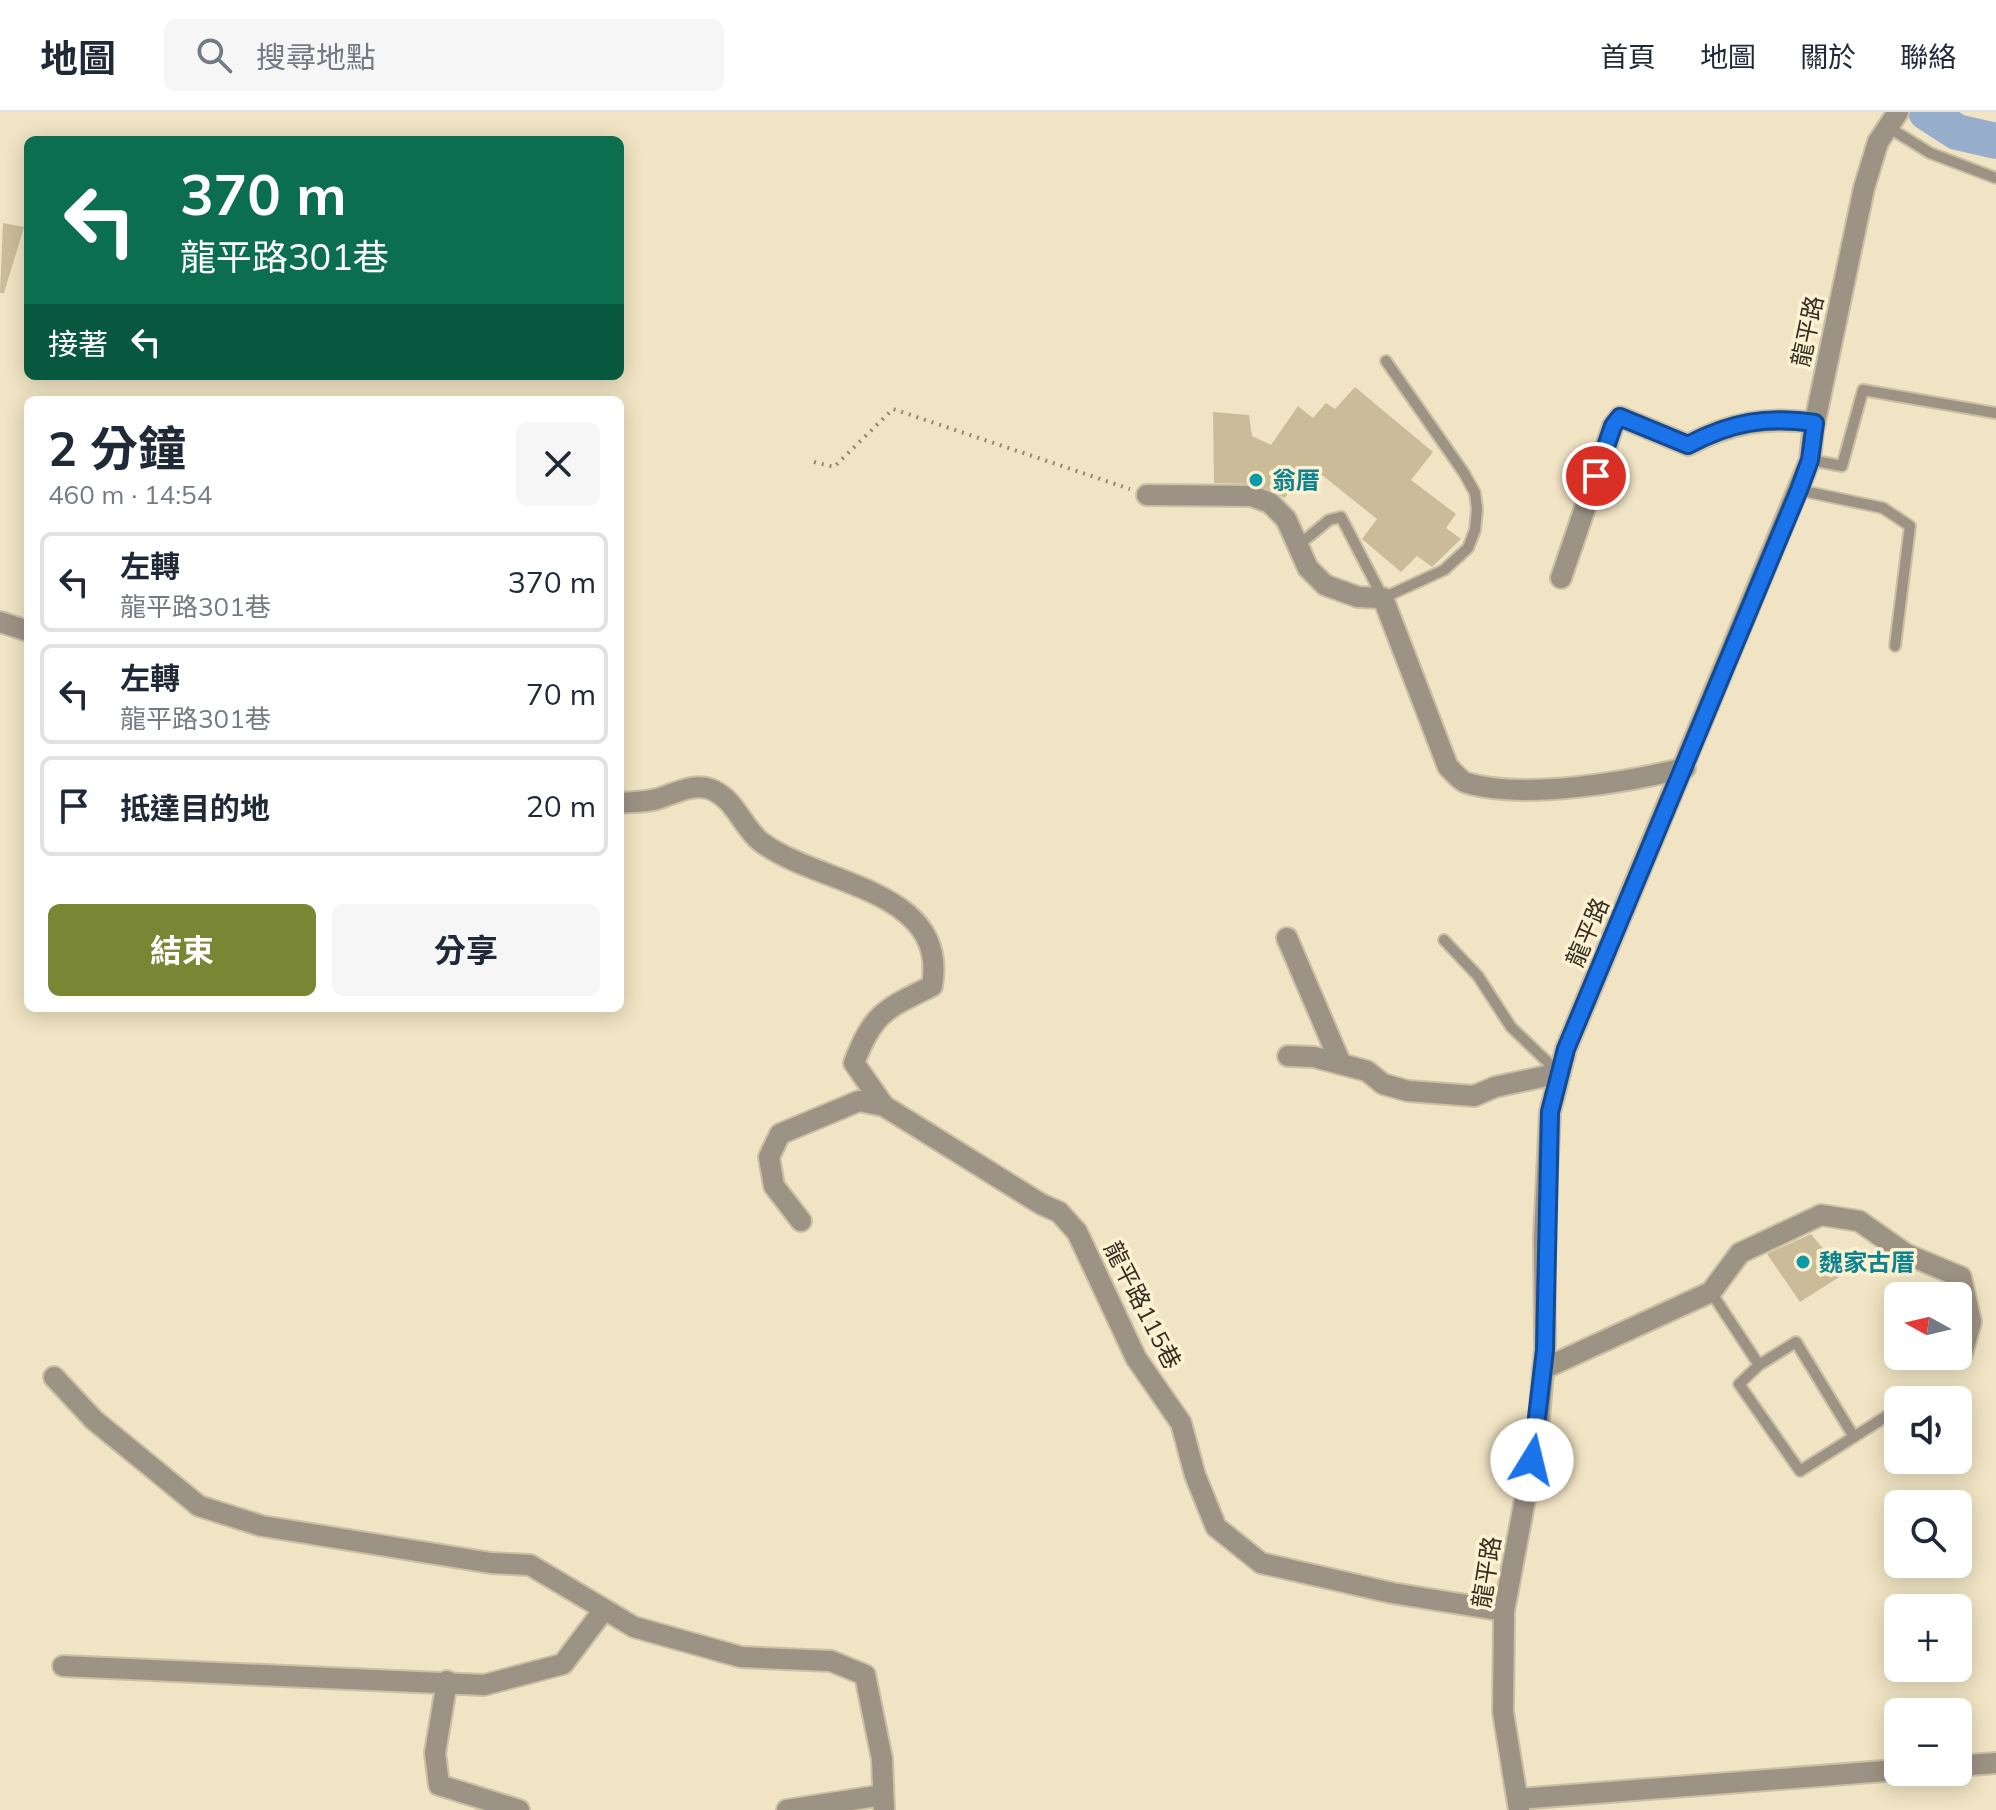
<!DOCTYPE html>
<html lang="zh-TW">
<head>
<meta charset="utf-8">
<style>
	:root { --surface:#fff; --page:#f6f6f7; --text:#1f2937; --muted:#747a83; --line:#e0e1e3; --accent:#798634 }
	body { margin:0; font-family:Mulish,"Noto Sans TC",sans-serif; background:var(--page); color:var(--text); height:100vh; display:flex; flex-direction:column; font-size:30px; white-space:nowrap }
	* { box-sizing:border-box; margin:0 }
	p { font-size:26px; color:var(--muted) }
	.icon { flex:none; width:44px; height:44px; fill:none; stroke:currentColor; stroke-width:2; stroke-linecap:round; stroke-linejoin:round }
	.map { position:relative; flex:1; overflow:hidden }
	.sheet { position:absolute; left:24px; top:284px; width:600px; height:616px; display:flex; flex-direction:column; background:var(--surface); border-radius:12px; box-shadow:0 4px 20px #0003 }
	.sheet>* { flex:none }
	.guide { position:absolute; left:24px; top:24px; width:600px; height:244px; border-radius:12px; box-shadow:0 4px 20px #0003; background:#0b6e4f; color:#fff; overflow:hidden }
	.needle { width:52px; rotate:278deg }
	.tools { position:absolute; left:1884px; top:1170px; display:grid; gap:16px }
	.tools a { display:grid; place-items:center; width:88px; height:88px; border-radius:12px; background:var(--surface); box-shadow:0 4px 20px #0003; font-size:40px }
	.pin { position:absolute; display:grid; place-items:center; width:68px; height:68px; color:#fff; margin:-34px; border:4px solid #fff; border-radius:50%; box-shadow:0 2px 8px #0007 }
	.me { position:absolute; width:88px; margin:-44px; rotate:9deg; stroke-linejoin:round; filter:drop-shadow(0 0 6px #0008) }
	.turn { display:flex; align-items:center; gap:28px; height:168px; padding:0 24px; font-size:36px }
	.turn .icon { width:104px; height:104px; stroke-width:2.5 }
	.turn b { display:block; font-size:56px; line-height:68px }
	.then { display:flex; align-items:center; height:76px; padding:0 24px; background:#0003; gap:16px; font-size:30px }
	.round { display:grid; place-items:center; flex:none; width:84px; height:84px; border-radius:12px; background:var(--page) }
	.headline { display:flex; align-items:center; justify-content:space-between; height:136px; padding:0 24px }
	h1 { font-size:48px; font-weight:700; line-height:60px }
	.button { display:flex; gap:16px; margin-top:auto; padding:16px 24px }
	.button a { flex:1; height:92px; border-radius:12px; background:var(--accent); color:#fff; font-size:32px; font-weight:700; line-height:92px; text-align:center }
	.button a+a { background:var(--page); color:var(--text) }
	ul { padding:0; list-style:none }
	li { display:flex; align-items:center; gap:24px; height:100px; margin:0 16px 12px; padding:0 8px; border:4px solid var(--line); border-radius:12px }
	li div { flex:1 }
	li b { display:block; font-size:30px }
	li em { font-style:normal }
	header { display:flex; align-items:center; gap:48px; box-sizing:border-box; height:112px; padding:0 40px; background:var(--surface); border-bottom:2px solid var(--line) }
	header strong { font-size:38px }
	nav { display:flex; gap:44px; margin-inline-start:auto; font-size:28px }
	.search { width:560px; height:72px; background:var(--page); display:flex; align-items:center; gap:20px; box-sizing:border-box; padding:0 28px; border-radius:12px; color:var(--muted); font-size:30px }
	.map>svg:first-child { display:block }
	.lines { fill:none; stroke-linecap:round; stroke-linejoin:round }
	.river { stroke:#96aecc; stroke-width:36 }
	.building { fill:#cabc98 }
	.service-casing { stroke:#cbc0a4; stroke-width:14 }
	.minor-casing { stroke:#cbc0a4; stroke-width:24 }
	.tertiary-casing { stroke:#cbc0a4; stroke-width:24 }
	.path { stroke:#928973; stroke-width:4; stroke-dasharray:2 6; stroke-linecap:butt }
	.service { stroke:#9d9385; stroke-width:10 }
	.minor { stroke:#9d9385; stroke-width:20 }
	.tertiary { stroke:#9d9385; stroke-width:20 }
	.route-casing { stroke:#114b97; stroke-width:20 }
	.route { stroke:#1a73e8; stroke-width:14 }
	.culture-dot { fill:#0f9aa8; stroke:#fef1d1; stroke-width:3 }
	.labels { text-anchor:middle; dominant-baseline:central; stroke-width:7; stroke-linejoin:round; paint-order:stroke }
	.street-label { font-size:24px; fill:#342f23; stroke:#fef1d1 }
	.culture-label { font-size:24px; font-weight:bold; fill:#0d838f; stroke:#fef1d1; text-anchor:start }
</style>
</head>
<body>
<header>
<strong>地圖</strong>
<div class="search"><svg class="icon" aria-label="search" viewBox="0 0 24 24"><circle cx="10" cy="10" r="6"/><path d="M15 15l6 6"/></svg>搜尋地點</div>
<nav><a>首頁</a><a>地圖</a><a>關於</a><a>聯絡</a></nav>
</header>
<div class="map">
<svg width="1996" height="1698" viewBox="0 0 1996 1698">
	<rect width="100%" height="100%" fill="#f1e4c4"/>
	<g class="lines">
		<polyline class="river" points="1926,0 1957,20 1996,29"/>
	</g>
	<g class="building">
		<polygon points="3,111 24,115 4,181 0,181"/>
		<polygon points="1355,275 1433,340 1411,368 1456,402 1446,416 1461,427 1432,455 1417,444 1401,460 1362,427 1377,407 1322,363 1310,378 1297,367 1285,386 1256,372 1214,371 1213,300 1249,303 1252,324 1271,333 1298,294 1313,306 1326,291 1335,297"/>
		<polygon points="1811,1122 1844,1162 1800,1190 1767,1142"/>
	</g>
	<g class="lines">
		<defs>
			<g id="service">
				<polyline points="1888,15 1930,41 1996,66"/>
				<polyline points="1810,348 1842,354 1863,278 1996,301"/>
				<polyline points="1799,378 1883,396 1910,414 1895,534"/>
				<polyline points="1300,432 1329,408 1341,405 1383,486 1444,458 1468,436 1475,418 1477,397 1475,381 1464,361 1386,249"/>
				<polyline points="1444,828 1478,864 1511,915 1558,960"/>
				<polyline points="1711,1180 1759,1253 1739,1272 1800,1359 1898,1297"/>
				<polyline points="1759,1253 1796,1230 1854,1325"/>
				<polyline points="1913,1288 1920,1284"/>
			</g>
			<g id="minor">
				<path d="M1147,383L1252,384L1270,391L1286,407L1308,456L1325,473L1358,485L1383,486L1448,655C1454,660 1460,669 1467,671C1524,688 1628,670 1685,656"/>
				<path d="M1561,466L1613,314L1620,305L1688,333C1730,311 1767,304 1815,311"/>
				<polyline points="0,510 28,519"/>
				<path d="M620,691C632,690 645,690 657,687C674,682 692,671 710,677C735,686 742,715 761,730C820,774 949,776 932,874C885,897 873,901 854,951L884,994"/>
				<polyline points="1287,826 1341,952"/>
				<polyline points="1288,944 1314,945 1367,959 1383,972 1408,979 1474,984 1495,975 1560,961"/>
				<polyline points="801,1109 774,1074 769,1045 780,1022 859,989 884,994 1041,1092 1059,1100 1077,1120 1136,1246 1181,1311 1195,1363 1216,1415 1261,1451 1392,1481 1504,1499"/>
				<polyline points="1543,1257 1711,1180 1740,1141 1821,1103 1859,1109 1906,1142 1961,1165 1971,1210 1962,1242"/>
				<polyline points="54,1265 94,1308 199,1394 262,1414 491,1451 530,1453 634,1515 741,1545 831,1549 865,1563 882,1647 884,1698"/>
				<polyline points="63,1554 484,1573 563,1552 603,1499"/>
				<polyline points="447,1569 435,1641 439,1673 519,1698"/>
				<polyline points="1958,1654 1996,1651"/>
				<polyline points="1518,1687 1898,1658"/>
				<polyline points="787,1698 883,1683"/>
			</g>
			<polyline id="tertiary" points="1519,1698 1503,1600 1504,1499 1538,1318 1545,1238 1544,1125 1550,1000 1566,937 1810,348 1813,319 1864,76 1878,30 1898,0"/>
		</defs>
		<use href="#service" class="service-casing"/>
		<use href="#minor" class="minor-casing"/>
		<use href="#tertiary" class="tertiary-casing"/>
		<polyline class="path" points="814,350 834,355 893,297 1130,377"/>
		<use href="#service" class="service"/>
		<use href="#minor" class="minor"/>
		<use href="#tertiary" class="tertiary"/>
	</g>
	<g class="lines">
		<defs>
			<path id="route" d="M1532,1348L1545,1238L1550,1000L1566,937L1799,378L1810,348L1815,311C1766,304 1731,310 1688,333L1620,305L1613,314L1596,364"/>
		</defs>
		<use href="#route" class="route-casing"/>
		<use href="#route" class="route"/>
	</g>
	<g class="culture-dot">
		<circle cx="1256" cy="368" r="8"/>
		<circle cx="1803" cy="1150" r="8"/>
	</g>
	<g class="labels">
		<g class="street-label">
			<text transform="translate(1807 219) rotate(-78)">龍平路</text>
			<text transform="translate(1587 820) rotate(-67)">龍平路</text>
			<text transform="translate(1143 1193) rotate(63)">龍平路115巷</text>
			<text transform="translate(1486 1460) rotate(-81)">龍平路</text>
		</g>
		<g class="culture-label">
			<text x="1272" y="368">翁厝</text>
			<text x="1819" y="1150">魏家古厝</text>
		</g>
	</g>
</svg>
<div class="tools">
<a><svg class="needle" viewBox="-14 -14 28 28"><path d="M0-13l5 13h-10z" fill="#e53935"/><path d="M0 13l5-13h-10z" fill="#747a83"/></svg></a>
<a><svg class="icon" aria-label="sound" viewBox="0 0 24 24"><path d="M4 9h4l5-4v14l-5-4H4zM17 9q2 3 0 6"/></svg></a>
<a><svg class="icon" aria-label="search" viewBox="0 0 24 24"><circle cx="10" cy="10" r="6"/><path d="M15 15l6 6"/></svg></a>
<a>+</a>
<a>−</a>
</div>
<div class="pin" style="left:1596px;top:364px;background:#d93025"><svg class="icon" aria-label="arrive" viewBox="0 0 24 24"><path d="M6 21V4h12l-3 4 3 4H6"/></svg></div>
<svg class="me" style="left:1532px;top:1348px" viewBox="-20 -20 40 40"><circle r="19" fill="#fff"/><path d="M0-13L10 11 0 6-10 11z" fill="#1a73e8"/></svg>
<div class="guide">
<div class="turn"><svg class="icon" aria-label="left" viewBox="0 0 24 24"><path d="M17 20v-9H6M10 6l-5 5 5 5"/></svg><div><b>370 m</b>龍平路301巷</div></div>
<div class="then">接著<svg class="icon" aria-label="left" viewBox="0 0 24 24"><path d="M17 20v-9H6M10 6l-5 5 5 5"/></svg></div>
</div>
<section class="sheet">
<div class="headline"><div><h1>2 分鐘</h1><p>460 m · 14:54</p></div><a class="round"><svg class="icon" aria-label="close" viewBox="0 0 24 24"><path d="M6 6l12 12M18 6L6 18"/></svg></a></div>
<ul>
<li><svg class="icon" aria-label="left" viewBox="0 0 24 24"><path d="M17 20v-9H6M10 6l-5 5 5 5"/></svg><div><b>左轉</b><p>龍平路301巷</p></div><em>370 m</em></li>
<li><svg class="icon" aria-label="left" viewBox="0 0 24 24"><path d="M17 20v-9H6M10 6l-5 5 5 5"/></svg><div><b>左轉</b><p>龍平路301巷</p></div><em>70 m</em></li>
<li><svg class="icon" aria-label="arrive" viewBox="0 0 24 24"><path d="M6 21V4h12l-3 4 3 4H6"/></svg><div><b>抵達目的地</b></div><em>20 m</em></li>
</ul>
<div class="button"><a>結束</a><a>分享</a></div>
</section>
</div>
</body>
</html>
